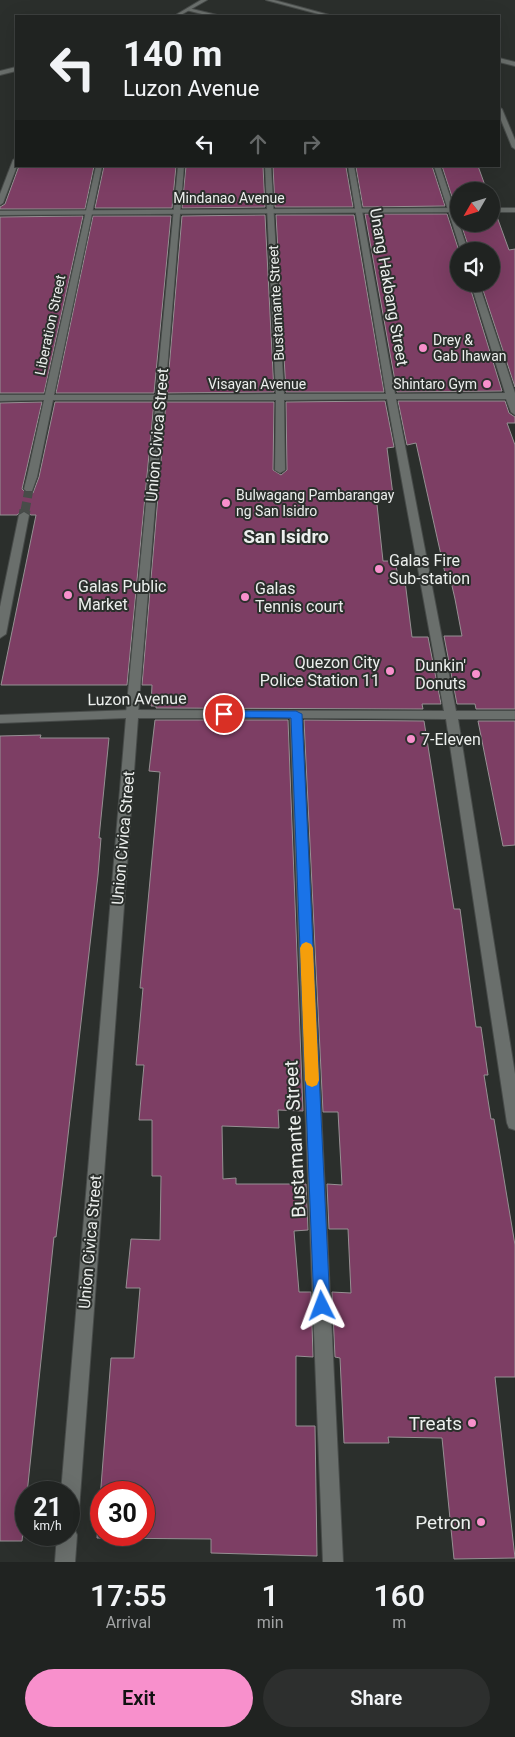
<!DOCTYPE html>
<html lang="en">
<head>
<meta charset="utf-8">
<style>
	:root { --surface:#202321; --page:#2d2f2e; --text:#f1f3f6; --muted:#a2a4a5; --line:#3d403f; --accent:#f890cc }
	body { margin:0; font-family:Roboto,sans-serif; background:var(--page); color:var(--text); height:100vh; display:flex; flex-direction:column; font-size:19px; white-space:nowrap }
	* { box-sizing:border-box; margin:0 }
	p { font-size:16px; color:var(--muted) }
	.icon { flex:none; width:28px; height:28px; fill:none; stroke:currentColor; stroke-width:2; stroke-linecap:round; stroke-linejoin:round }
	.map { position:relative; height:1562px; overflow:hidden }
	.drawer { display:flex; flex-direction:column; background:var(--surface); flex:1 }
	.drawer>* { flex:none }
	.banner { position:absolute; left:15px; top:15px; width:485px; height:152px; border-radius:0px; box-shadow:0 5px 20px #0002,0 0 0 1px var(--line); background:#202321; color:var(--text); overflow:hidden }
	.needle { width:32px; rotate:231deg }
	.buttons { position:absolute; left:450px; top:182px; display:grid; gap:10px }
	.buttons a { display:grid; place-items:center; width:50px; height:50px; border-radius:50%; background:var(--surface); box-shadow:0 5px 20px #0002,0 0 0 1px var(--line); font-size:25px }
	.speed { position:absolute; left:15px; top:1481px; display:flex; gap:10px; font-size:25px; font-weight:700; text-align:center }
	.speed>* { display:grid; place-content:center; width:65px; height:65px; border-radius:50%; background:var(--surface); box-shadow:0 5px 20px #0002,0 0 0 1px var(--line); line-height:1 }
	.speed small { font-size:12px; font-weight:400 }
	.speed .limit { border:8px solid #d22; background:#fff; color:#111 }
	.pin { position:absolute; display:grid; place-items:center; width:42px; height:42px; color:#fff; margin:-21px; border:2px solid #fff; border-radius:50%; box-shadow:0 1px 5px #0007 }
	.me { position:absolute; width:55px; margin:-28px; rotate:357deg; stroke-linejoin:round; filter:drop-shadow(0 0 4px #0008) }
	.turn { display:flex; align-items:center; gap:18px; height:105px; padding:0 25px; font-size:22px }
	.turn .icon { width:65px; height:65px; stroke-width:2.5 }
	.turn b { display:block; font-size:35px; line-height:42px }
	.lanes { display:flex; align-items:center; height:48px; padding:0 25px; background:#0003; justify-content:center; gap:25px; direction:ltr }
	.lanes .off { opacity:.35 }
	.eta { display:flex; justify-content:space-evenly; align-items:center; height:85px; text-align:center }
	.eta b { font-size:30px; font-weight:600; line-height:35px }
	.action { display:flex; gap:10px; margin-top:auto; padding:10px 25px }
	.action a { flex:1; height:58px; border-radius:30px; background:var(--accent); color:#111; font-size:20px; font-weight:600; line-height:58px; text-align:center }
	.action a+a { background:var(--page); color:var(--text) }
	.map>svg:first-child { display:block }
	.building { fill:#7d3e64; stroke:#969093; fill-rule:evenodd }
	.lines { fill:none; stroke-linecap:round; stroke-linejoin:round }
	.pedestrian-tunnel-far1 { stroke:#484c49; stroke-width:9; stroke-dasharray:9 4.5; stroke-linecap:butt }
	.pedestrian-tunnel { stroke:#484c49; stroke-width:11; stroke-dasharray:11 5.5; stroke-linecap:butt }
	.pedestrian-casing { stroke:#474b49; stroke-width:2 }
	.minor-casing { stroke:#474b49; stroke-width:2 }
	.tertiary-casing { stroke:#474b49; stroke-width:2 }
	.pedestrian { fill:#6a6f6c; fill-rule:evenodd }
	.minor { fill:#6a6f6c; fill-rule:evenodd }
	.tertiary { fill:#6a6f6c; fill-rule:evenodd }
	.route { fill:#1a73e8; stroke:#114b97 }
	.slow { fill:#f59e0b }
	.poi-dot { fill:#f890cc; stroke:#2b2f2c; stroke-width:2 }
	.labels { text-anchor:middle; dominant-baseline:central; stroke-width:4; stroke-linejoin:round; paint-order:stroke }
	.far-street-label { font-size:14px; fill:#ecefed; stroke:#2b2f2c }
	.far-poi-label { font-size:14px; fill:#ecefed; stroke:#2b2f2c; text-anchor:start }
	.street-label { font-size:16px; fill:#ecefed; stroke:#2b2f2c }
	.poi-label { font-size:16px; fill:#ecefed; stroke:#2b2f2c; text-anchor:start }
	.quarter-label { font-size:19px; font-weight:bold; fill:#ecefed; stroke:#2b2f2c }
	.near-street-label { font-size:19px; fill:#ecefed; stroke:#2b2f2c }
	.near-poi-label { font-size:19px; fill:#ecefed; stroke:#2b2f2c; text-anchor:end }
</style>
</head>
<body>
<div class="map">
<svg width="515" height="1562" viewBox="0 0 515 1562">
	<rect width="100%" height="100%" fill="#2b2f2c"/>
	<g class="building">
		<polygon points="19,166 94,166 85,209 0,209 0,207 5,204"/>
		<polygon points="104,166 176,166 172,208 95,208"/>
		<polygon points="186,166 263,166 265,207 182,208"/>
		<polygon points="273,166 346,167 353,207 275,207"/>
		<polygon points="401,166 432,166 445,206 363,207 356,167"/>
		<polygon points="442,166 478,166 487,191 459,191 459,206 455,206"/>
		<polygon points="365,214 447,214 459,251 459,284 469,284 502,391 397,392"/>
		<polygon points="491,214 496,214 509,250 515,249 515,387 481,284 491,284 491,251 470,251 461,224 491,224"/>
		<polygon points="265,215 274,392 167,393 182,216"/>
		<polygon points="276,215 354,215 384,392 286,392"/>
		<polygon points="83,216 44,393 0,393 0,217"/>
		<polygon points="93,216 171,216 154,393 56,393"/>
		<polygon points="385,401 394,447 387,448 393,495 376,495 383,561 395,561 399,581 405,581 412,637 428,637 441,704 422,704 423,709 156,708 156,706 151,706 152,685 142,685 166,402 274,402 273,470 281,475 287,470 286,402"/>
		<polygon points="398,401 505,401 509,413 515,417 515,423 507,423 515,445 515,709 476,709 475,704 457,704 444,636 462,636 455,599 449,573 445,573 416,443 407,445"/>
		<polygon points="42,402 22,489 26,493 33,493 39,477 55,402 154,402 127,685 1,685 36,515 31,515 23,510 17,515 0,515 0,403"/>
		<path d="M155,720H288L303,1111L278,1110L279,1128L222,1126L223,1179L236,1178V1184H306L308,1230L294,1231L299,1292H311L313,1357L296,1356V1426H315L317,1556L211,1553V1539L97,1538L111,1358H134L140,1288H126L131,1239L160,1240L161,1176H152V1120H139L144,1065H136L143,988H140L160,772L149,771ZM101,1492H144V1535H101Z"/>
		<polygon points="304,720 424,721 454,909 460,909 476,1027 481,1027 488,1075 484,1075 491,1119 494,1119 515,1245 515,1377 495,1377 515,1558 454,1559 442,1438 388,1437 389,1443 344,1443 340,1358 335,1357 332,1292 351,1293 348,1229 329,1229 327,1184 342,1185 338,1112 323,1112"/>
		<polygon points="478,721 515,721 515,845 503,846"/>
		<polygon points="41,735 40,738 109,738 99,838 101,838 98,875 63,1179 56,1237 54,1237 22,1541 0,1541 0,736"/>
	</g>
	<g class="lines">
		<polyline class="pedestrian-tunnel-far1" points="25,511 29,489"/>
		<polyline class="pedestrian-tunnel" points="24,515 25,510"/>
		<defs>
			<g id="pedestrian">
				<polygon points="160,395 164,398 138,714 132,718 126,714 156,398"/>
				<polygon points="32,474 37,477 32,491 26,491 24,489 27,477"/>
				<polygon points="24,512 29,515 6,634 0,638 0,607 19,515"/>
			</g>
			<g id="minor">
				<polygon points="266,0 274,0 333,16 326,16"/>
				<polygon points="188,8 217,15 217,16 210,16 186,10"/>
				<polygon points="499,58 515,62 515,66 499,62"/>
				<polygon points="499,107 502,109 515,140 515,149 512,147 499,115"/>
				<polygon points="16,158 17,166 3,203 0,205 0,194 13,160"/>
				<polygon points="96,166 102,166 54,395 156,395 178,166 184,166 165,395 276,394 265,166 271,166 284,394 386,394 348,166 354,166 395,394 505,393 471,284 479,284 515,393 515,415 511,412 506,399 396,399 456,711 515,711 515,719 458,719 515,1074 515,1130 509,1128 507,1123 446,719 302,718 343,1562 323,1562 290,718 138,718 79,1510 76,1517 69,1520 69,1492 61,1492 126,718 0,723 0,715 132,710 444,711 387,399 284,400 285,470 280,473 275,470 276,400 53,400 37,477 32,480 27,477 44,400 0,401 0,395 45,395"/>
				<polygon points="434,166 440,166 468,251 461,251"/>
				<polygon points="69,1526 74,1528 77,1535 75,1562 55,1562 57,1535 69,1535"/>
			</g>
			<g id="tertiary">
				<polygon points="201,0 207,0 179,16 174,16"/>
				<polygon points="16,67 16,71 0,75 0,71"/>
				<polygon points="459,208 459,212 0,215 0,211"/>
				<rect x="491" y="208" width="24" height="4"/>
			</g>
		</defs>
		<use href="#pedestrian" class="pedestrian-casing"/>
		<use href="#minor" class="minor-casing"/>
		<use href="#tertiary" class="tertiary-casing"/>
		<use href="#pedestrian" class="pedestrian"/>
		<use href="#minor" class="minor"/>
		<use href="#tertiary" class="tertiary"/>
	</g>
	<polygon class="route" points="224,711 296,711 302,714 330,1306 328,1311 322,1314 316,1311 314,1306 291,718 220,717 218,714"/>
	<polygon class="slow" points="306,942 311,944 313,948 319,1080 317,1085 312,1087 307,1085 305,1080 300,948 302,944"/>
	<g class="poi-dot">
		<circle cx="423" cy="348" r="5"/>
		<circle cx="487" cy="384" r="5"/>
		<circle cx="226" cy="503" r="5"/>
		<circle cx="379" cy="569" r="5"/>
		<circle cx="68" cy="595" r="5"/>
		<circle cx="245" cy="597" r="5"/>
		<circle cx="390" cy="671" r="5"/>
		<circle cx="476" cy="674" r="5"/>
		<circle cx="411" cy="739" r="5"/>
		<circle cx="472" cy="1423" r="5"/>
		<circle cx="481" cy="1522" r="5"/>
	</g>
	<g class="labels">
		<g class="far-street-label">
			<text x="229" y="198">Mindanao Avenue</text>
			<text transform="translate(276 303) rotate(-93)">Bustamante Street</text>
			<text transform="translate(50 325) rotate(-78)">Liberation Street</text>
			<text x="257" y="384">Visayan Avenue</text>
		</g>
		<g class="far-poi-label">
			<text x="433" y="340">Drey &amp;<tspan x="433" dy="16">Gab Ihawan</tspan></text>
			<text x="477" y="384" text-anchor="end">Shintaro Gym</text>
			<text x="236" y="495">Bulwagang Pambarangay<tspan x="236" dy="16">ng San Isidro</tspan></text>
		</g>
		<g class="street-label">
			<text transform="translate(389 287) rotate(80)">Unang Hakbang Street</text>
			<text transform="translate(157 435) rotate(-85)">Union Civica Street</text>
			<text transform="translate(137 699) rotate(-1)">Luzon Avenue</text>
			<text transform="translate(123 838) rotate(-85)">Union Civica Street</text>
			<text transform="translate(90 1242) rotate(-85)">Union Civica Street</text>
		</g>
		<g class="poi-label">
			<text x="389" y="560">Galas Fire<tspan x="389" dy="18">Sub-station</tspan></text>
			<text x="78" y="586">Galas Public<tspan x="78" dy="18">Market</tspan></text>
			<text x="255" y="588">Galas<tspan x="255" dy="18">Tennis court</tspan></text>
			<text x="380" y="662" text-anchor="end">Quezon City<tspan x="380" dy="18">Police Station 11</tspan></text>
			<text x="466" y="665" text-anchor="end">Dunkin'<tspan x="466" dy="18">Donuts</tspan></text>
			<text x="421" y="739">7-Eleven</text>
		</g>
		<g class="quarter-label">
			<text x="286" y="536">San Isidro</text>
		</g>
		<g class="near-street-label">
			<text transform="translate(295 1139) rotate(-93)">Bustamante Street</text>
		</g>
		<g class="near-poi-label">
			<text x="462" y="1423">Treats</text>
			<text x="471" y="1522">Petron</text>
		</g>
	</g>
</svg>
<div class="buttons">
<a><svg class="needle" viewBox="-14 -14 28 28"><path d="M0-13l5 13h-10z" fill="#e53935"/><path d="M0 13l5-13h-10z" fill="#a2a4a5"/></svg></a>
<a><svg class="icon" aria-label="sound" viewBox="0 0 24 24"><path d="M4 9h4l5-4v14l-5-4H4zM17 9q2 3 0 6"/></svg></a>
</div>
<div class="speed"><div>21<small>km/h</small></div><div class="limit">30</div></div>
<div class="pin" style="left:224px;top:714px;background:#d93025"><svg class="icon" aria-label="arrive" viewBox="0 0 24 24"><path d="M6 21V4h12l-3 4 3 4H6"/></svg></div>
<svg class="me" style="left:322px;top:1306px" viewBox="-20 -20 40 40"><path d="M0-17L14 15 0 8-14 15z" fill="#1a73e8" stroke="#fff" stroke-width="4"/></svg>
<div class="banner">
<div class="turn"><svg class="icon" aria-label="left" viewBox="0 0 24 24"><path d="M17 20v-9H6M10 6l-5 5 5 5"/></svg><div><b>140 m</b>Luzon Avenue</div></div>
<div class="lanes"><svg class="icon" aria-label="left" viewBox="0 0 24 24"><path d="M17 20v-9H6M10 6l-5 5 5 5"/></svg><svg class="icon off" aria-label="ahead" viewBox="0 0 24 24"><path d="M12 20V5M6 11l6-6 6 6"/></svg><svg class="icon off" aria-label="right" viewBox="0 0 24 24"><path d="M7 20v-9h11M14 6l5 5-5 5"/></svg></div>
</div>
</div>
<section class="drawer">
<div class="eta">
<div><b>17:55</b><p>Arrival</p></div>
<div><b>1</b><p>min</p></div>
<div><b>160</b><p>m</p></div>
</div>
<div class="action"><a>Exit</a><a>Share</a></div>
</section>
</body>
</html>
